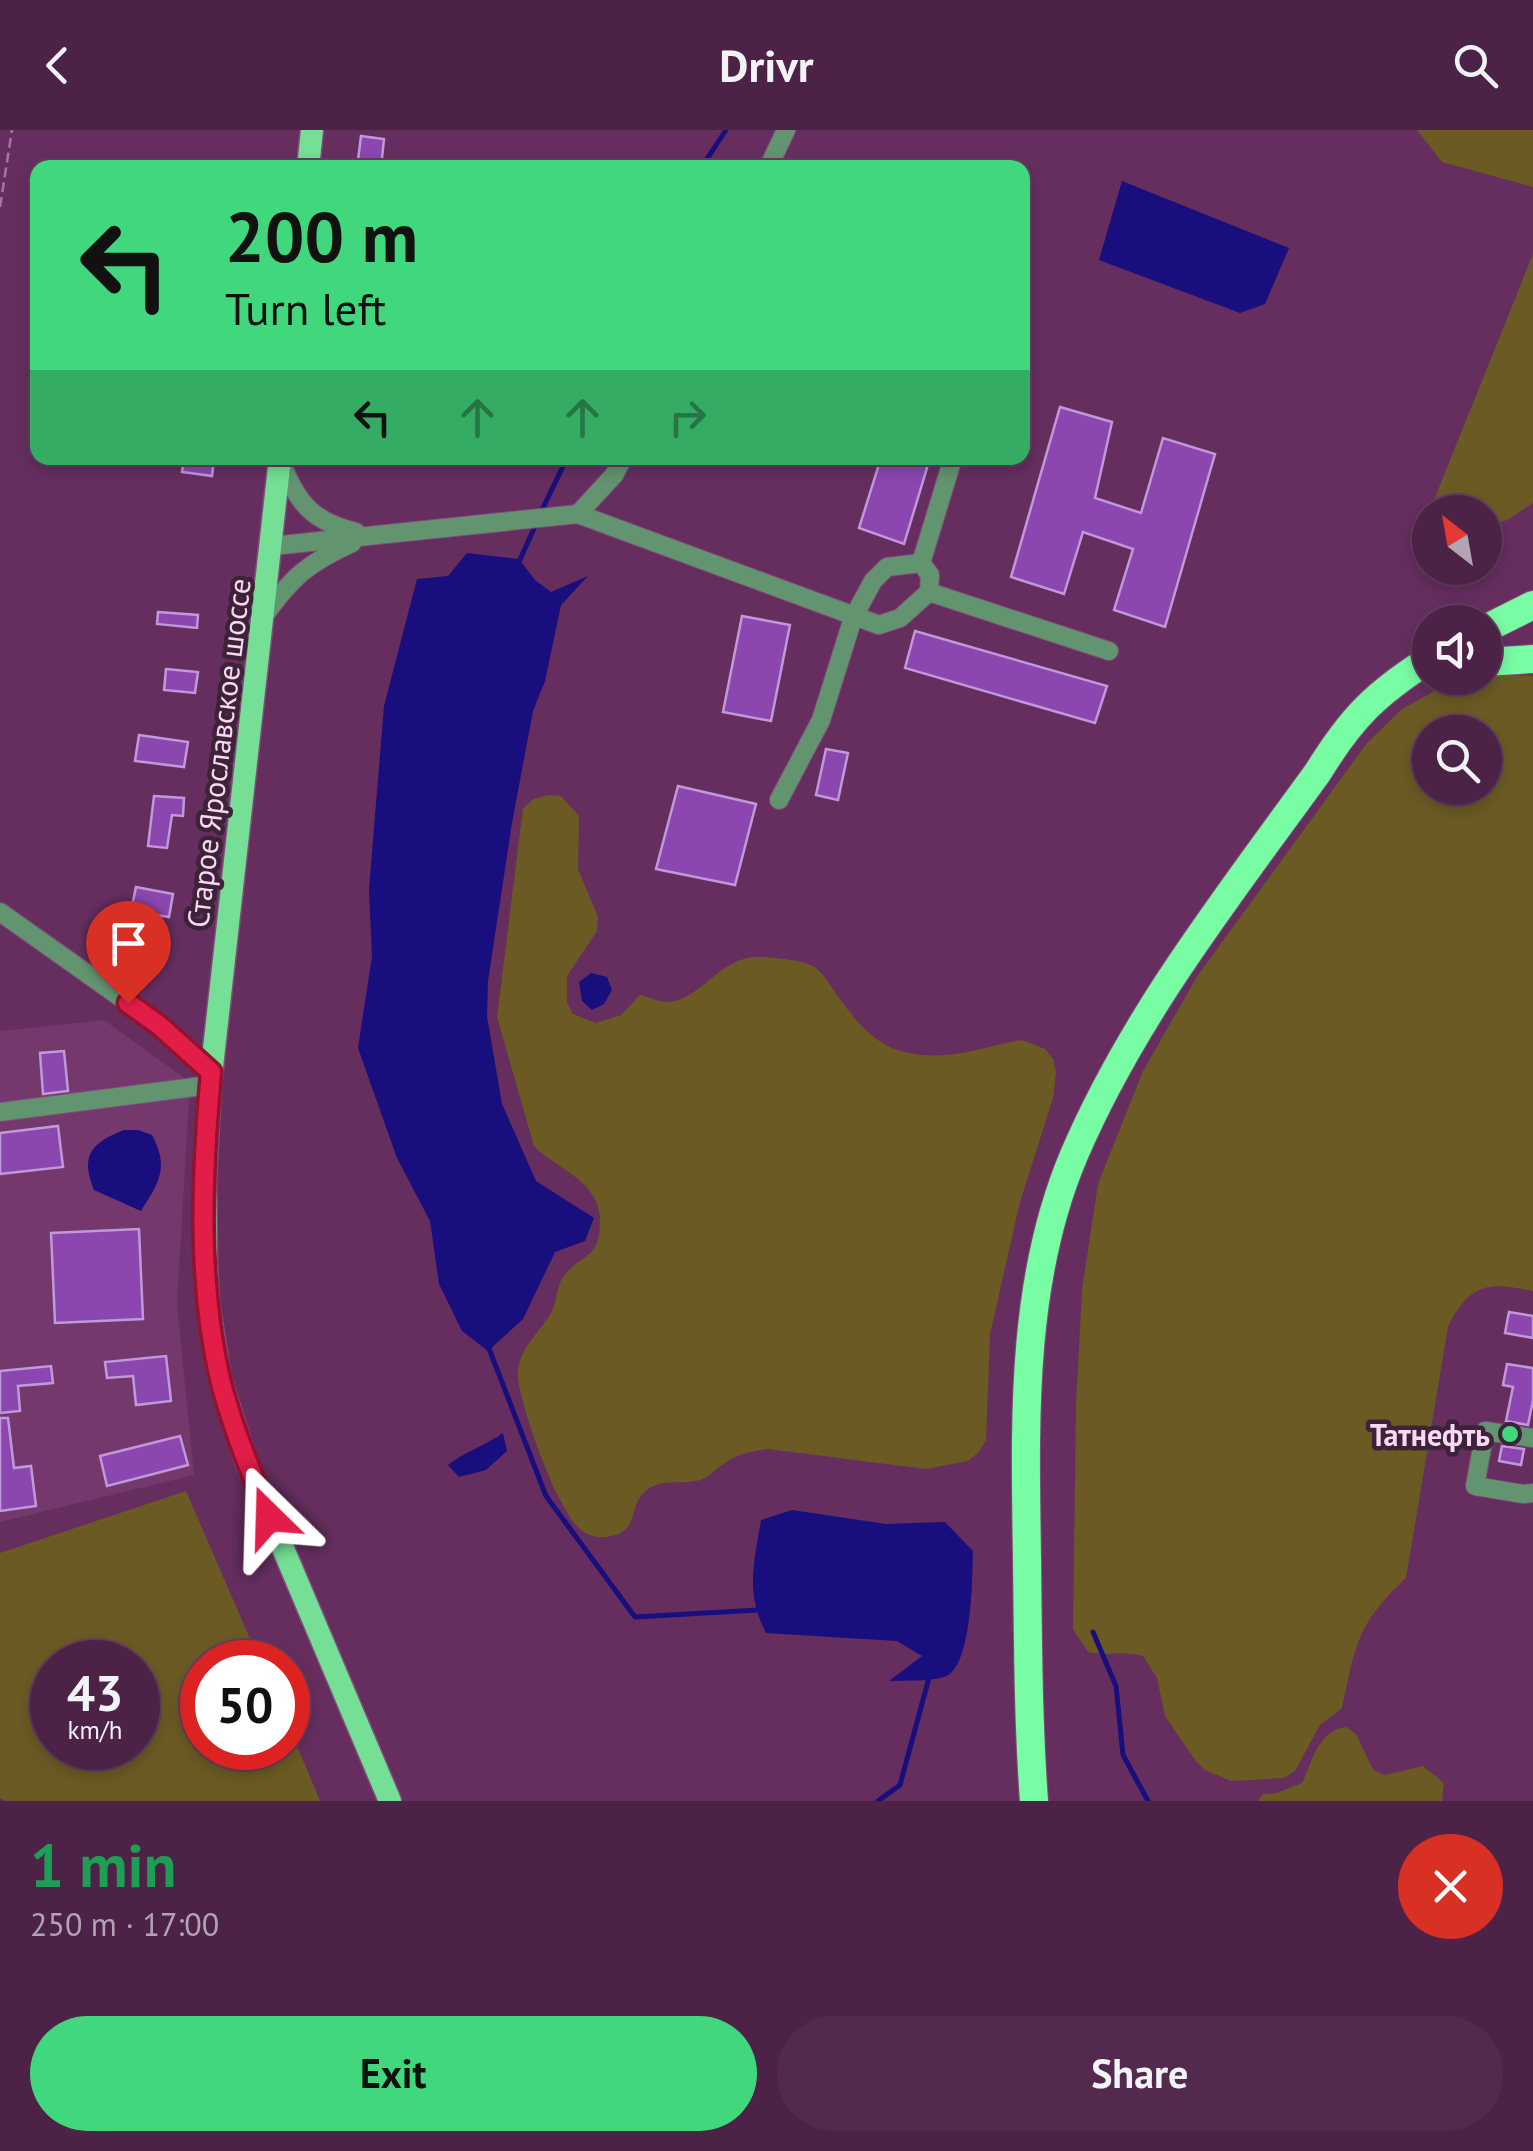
<!DOCTYPE html>
<html lang="en">
<head>
<meta charset="utf-8">
<style>
	:root { --surface:#4c2247; --page:#532a4e; --text:#f1f3f6; --muted:#b2a4b4; --line:#633f60; --accent:#41d77c }
	body { margin:0; font-family:"PT Sans",sans-serif; background:var(--page); color:var(--text); height:100vh; display:flex; flex-direction:column; font-size:38px; white-space:nowrap }
	* { box-sizing:border-box; margin:0 }
	p { font-size:32px; color:var(--muted) }
	.icon { flex:none; width:55px; height:55px; fill:none; stroke:currentColor; stroke-width:2; stroke-linecap:round; stroke-linejoin:round }
	.map { position:relative; height:1671px; overflow:hidden }
	.panel { display:flex; flex-direction:column; background:var(--surface); flex:1 }
	.panel>* { flex:none }
	.hud { position:absolute; left:30px; top:30px; width:1000px; height:305px; border-radius:20px; box-shadow:0 5px 15px #0003,0 0 0 2px var(--line); background:#41d77c; color:#111; overflow:hidden }
	.needle { width:65px; rotate:329deg }
	.buttons { position:absolute; left:1412px; top:365px; display:grid; gap:20px }
	.buttons a { display:grid; place-items:center; width:90px; height:90px; border-radius:50%; background:var(--surface); box-shadow:0 5px 15px #0003,0 0 0 2px var(--line); font-size:50px }
	.speed { position:absolute; left:30px; top:1510px; display:flex; gap:20px; font-size:50px; font-weight:700; text-align:center }
	.speed>* { display:grid; place-content:center; width:130px; height:130px; border-radius:50%; background:var(--surface); box-shadow:0 5px 15px #0003,0 0 0 2px var(--line); line-height:1 }
	.speed small { font-size:25px; font-weight:400 }
	.speed .limit { border:15px solid #d22; background:#fff; color:#111 }
	.pin { position:absolute; display:grid; place-items:center; width:85px; height:85px; color:#fff; margin:-102px -42px; border-radius:50% 50% 50% 0; rotate:-45deg; box-shadow:0 0 10px #0007 }
	.pin .icon { rotate:45deg }
	.me { position:absolute; width:110px; margin:-55px; rotate:338deg; stroke-linejoin:round; filter:drop-shadow(0 0 8px #0008) }
	.turn { display:flex; align-items:center; gap:35px; height:210px; padding:0 30px; font-size:45px }
	.turn .icon { width:130px; height:130px; stroke-width:2.5 }
	.turn b { display:block; font-size:70px; line-height:85px }
	.lanes { display:flex; align-items:center; height:95px; padding:0 30px; background:#0003; justify-content:center; gap:50px; direction:ltr }
	.lanes .off { opacity:.35 }
	.round { display:grid; place-items:center; flex:none; width:105px; height:105px; border-radius:52px; background:var(--page) }
	.head { display:flex; align-items:center; justify-content:space-between; height:170px; padding:0 30px }
	h1 { font-size:60px; font-weight:700; line-height:75px; color:#1e9e55 }
	.action { display:flex; gap:20px; margin-top:auto; padding:20px 30px }
	.action a { flex:1; height:115px; border-radius:60px; background:var(--accent); color:#111; font-size:40px; font-weight:700; line-height:115px; text-align:center }
	.action a+a { background:var(--page); color:var(--text) }
	header { display:flex; justify-content:space-between; align-items:center; height:130px; padding:0 30px; background:var(--surface); font-size:45px; font-weight:700 }
	.map>svg:first-child { display:block }
	.built { fill:#74386d }
	.green { fill:#6b5a24; fill-rule:evenodd }
	.water { fill:#180e7d }
	.lines { fill:none; stroke-linecap:round; stroke-linejoin:round }
	.stream { stroke:#180e7d; stroke-width:5 }
	.building { fill:#8c46b0; stroke:#c198da; stroke-width:2.5 }
	.minor-casing { stroke:#804d7a; stroke-width:20 }
	.major-casing { stroke:#804d7a; stroke-width:25 }
	.highway-casing { stroke:#804d7a; stroke-width:30 }
	.path { stroke:#a4779e; stroke-width:2.5; stroke-dasharray:10 5; stroke-linecap:butt }
	.minor { stroke:#629470; stroke-width:18 }
	.major { stroke:#74df95; stroke-width:22 }
	.highway { stroke:#78fca4; stroke-width:28 }
	.route-casing { stroke:#92132f; stroke-width:25 }
	.route { stroke:#e11d48; stroke-width:18 }
	.poi-dot { fill:#41d77c; stroke:#3c2338; stroke-width:4 }
	.labels { text-anchor:middle; dominant-baseline:central; stroke-width:9; stroke-linejoin:round; paint-order:stroke }
	.street-label { font-size:30px; fill:#f9d8f3; stroke:#3c2338 }
	.poi-label { font-size:30px; font-weight:bold; fill:#f9d8f3; stroke:#3c2338; text-anchor:end }
</style>
</head>
<body>
<header><svg class="icon" aria-label="back" viewBox="0 0 24 24"><path d="M15 5l-7 7 7 7"/></svg>Drivr<svg class="icon" aria-label="search" viewBox="0 0 24 24"><circle cx="10" cy="10" r="6"/><path d="M15 15l6 6"/></svg></header>
<div class="map">
<svg width="1533" height="1671" viewBox="0 0 1533 1671">
	<rect width="100%" height="100%" fill="#652e5f"/>
	<polygon class="built" points="104,890 190,952 177,1174 194,1345 0,1392 0,901"/>
	<g class="green">
		<polygon points="1417,0 1533,0 1533,57 1442,32"/>
		<polygon points="1533,124 1533,373 1507,390 1485,397 1485,382 1430,382 1430,416 1413,422"/>
		<path d="M1490,544L1533,546V1161C1489,1152 1470,1152 1448,1197L1406,1448C1356,1495 1356,1514 1342,1578L1320,1595L1295,1641L1283,1648L1231,1651L1205,1640L1195,1630L1165,1586L1157,1548L1143,1526C1125,1521 1107,1526 1088,1522L1073,1499L1076,1275L1082,1160L1098,1054L1143,941L1198,845L1367,613L1402,579L1449,553ZM1430,602H1485V658H1430Z"/>
		<path d="M548,665L561,666L579,686L578,739L598,787L597,801L567,846V872L573,884L596,893L621,885L640,865C649,867 661,873 669,872C703,869 721,823 764,827C781,829 801,829 816,838C824,844 829,854 835,862C859,896 879,922 924,925C958,928 989,915 1022,910L1045,919L1053,929L1056,942L1053,968L1020,1072L990,1204L986,1310L979,1322L968,1331L926,1339L768,1319C754,1321 737,1324 725,1333C716,1338 710,1347 700,1350C683,1355 663,1348 648,1359C626,1375 642,1403 606,1407C579,1410 569,1386 558,1366C547,1345 516,1264 518,1242C519,1218 540,1202 551,1183C557,1173 556,1157 563,1147C579,1124 599,1132 600,1093C602,1051 557,1040 534,1016L497,887L523,678L534,669Z"/>
		<path d="M186,1361L260,1532H202V1618H288V1594L320,1671H6L0,1668V1423ZM138,1532V1618H52V1532Z"/>
		<path d="M1346,1597L1356,1604L1373,1640L1385,1645L1423,1636L1444,1653L1442,1671H1258L1263,1664L1277,1663L1302,1653C1313,1630 1318,1601 1346,1597Z"/>
	</g>
	<g class="water">
		<polygon points="1122,51 1289,118 1265,174 1240,183 1099,130"/>
		<polygon points="467,423 519,429 535,450 551,462 588,446 561,475 545,551 533,581 512,693 488,851 487,886 502,974 536,1051 594,1088 585,1111 555,1122 523,1189 488,1221 462,1201 439,1154 430,1091 397,1028 358,918 372,826 369,759 384,576 417,449 448,446"/>
		<polygon points="591,843 607,847 612,860 604,874 592,880 582,871 579,852"/>
		<path d="M124,1000H138L152,1005C170,1038 158,1054 141,1081L94,1060C80,1025 91,1013 124,1000Z"/>
		<path d="M503,1303L507,1321L486,1340L459,1347L448,1335C465,1321 485,1316 503,1303Z"/>
		<path d="M792,1380L886,1394L945,1392L973,1421C972,1446 973,1538 944,1547C928,1552 906,1550 889,1551L922,1526L897,1511L766,1503C745,1462 754,1434 761,1390Z"/>
	</g>
	<g class="lines">
		<g class="stream">
			<polyline points="701,38 726,0"/>
			<polyline points="540,384 567,328"/>
			<polyline points="518,434 536,394"/>
			<polyline points="488,1216 546,1366 635,1487 758,1480"/>
			<polyline points="1093,1502 1116,1556 1123,1625 1148,1671"/>
			<polyline points="878,1671 900,1655 930,1544"/>
		</g>
	</g>
	<g class="building">
		<polygon points="361,6 384,9 381,38 357,38"/>
		<polygon points="1060,277 1112,292 1095,368 1141,383 1163,308 1215,324 1165,497 1114,480 1133,419 1083,402 1064,464 1011,447"/>
		<polygon points="184,328 214,330 212,346 182,342"/>
		<polygon points="881,328 930,328 904,414 859,398"/>
		<polygon points="158,482 198,485 197,498 157,494"/>
		<polygon points="742,486 790,495 771,591 723,582"/>
		<polygon points="915,501 1107,556 1095,593 905,538"/>
		<polygon points="166,539 198,542 195,563 164,560"/>
		<polygon points="139,605 188,612 184,637 135,631"/>
		<polygon points="826,619 848,623 838,670 816,665"/>
		<polygon points="678,656 756,674 735,755 656,739"/>
		<polygon points="154,666 184,668 183,686 172,685 167,718 148,716"/>
		<polygon points="136,757 173,764 169,787 131,781"/>
		<polygon points="64,921 68,961 43,964 40,923"/>
		<polygon points="58,996 63,1037 0,1044 0,1003"/>
		<polygon points="139,1099 143,1189 55,1193 51,1103"/>
		<polygon points="1509,1182 1533,1186 1533,1208 1505,1203"/>
		<polygon points="166,1226 171,1271 136,1275 133,1246 107,1248 105,1232"/>
		<polygon points="1507,1234 1533,1238 1533,1270 1528,1295 1506,1291 1513,1257 1503,1255"/>
		<polygon points="51,1236 53,1253 18,1256 20,1281 0,1283 0,1241"/>
		<polygon points="0,1288 8,1288 14,1338 31,1336 36,1376 0,1381"/>
		<polygon points="180,1306 188,1335 107,1356 100,1326"/>
		<polygon points="1502,1316 1524,1319 1521,1335 1499,1331"/>
	</g>
	<g class="lines">
		<defs>
			<g id="minor">
				<polyline points="768,38 786,0"/>
				<path d="M281,332C297,373 313,392 356,402"/>
				<polyline points="578,384 614,345 623,328"/>
				<polyline points="272,416 578,384 879,495 900,488 929,462 1109,521"/>
				<polyline points="921,433 953,328"/>
				<path d="M264,486C292,447 308,433 352,413"/>
				<polyline points="779,670 821,590 853,488 873,451 887,437 921,433 930,445 929,462"/>
				<polyline points="0,782 161,896 211,942"/>
				<polyline points="0,982 210,955"/>
				<polyline points="1533,1308 1485,1301 1475,1356 1523,1364 1533,1363"/>
			</g>
			<g id="major">
				<polyline points="308,38 312,0"/>
				<polyline points="280,328 210,955 205,1049 206,1134 208,1173 220,1249 246,1331 390,1671"/>
			</g>
			<g id="highway">
				<polyline points="1485,499 1533,475"/>
				<polyline points="1485,532 1533,529"/>
				<path d="M1034,1671C1028,1590 1028,1510 1027,1429C1025,1294 1020,1152 1074,1025C1134,885 1229,765 1318,642C1351,588 1376,563 1430,529"/>
			</g>
		</defs>
		<use href="#minor" class="minor-casing"/>
		<use href="#major" class="major-casing"/>
		<use href="#highway" class="highway-casing"/>
		<polyline class="path" points="0,77 12,0"/>
		<use href="#minor" class="minor"/>
		<use href="#major" class="major"/>
		<use href="#highway" class="highway"/>
	</g>
	<g class="lines">
		<defs>
			<path id="route" d="M128,873L160,896L211,942C202,1043 197,1150 220,1249C232,1297 251,1342 269,1387"/>
		</defs>
		<use href="#route" class="route-casing"/>
		<use href="#route" class="route"/>
	</g>
	<circle class="poi-dot" cx="1510" cy="1304" r="10"/>
	<g class="labels">
		<g class="street-label">
			<text transform="translate(218 623) rotate(-83)">Старое Ярославское шоссе</text>
		</g>
		<g class="poi-label">
			<text x="1490" y="1304">Татнефть</text>
		</g>
	</g>
</svg>
<div class="buttons">
<a><svg class="needle" viewBox="-14 -14 28 28"><path d="M0-13l5 13h-10z" fill="#e53935"/><path d="M0 13l5-13h-10z" fill="#b2a4b4"/></svg></a>
<a><svg class="icon" aria-label="sound" viewBox="0 0 24 24"><path d="M4 9h4l5-4v14l-5-4H4zM17 9q2 3 0 6"/></svg></a>
<a><svg class="icon" aria-label="search" viewBox="0 0 24 24"><circle cx="10" cy="10" r="6"/><path d="M15 15l6 6"/></svg></a>
</div>
<div class="speed"><div>43<small>km/h</small></div><div class="limit">50</div></div>
<div class="pin" style="left:128px;top:873px;background:#d93025"><svg class="icon" aria-label="arrive" viewBox="0 0 24 24"><path d="M6 21V4h12l-3 4 3 4H6"/></svg></div>
<svg class="me" style="left:269px;top:1387px" viewBox="-20 -20 40 40"><path d="M0-17L14 15 0 8-14 15z" fill="#e11d48" stroke="#fff" stroke-width="4"/></svg>
<div class="hud">
<div class="turn"><svg class="icon" aria-label="left" viewBox="0 0 24 24"><path d="M17 20v-9H6M10 6l-5 5 5 5"/></svg><div><b>200 m</b>Turn left</div></div>
<div class="lanes"><svg class="icon" aria-label="left" viewBox="0 0 24 24"><path d="M17 20v-9H6M10 6l-5 5 5 5"/></svg><svg class="icon off" aria-label="ahead" viewBox="0 0 24 24"><path d="M12 20V5M6 11l6-6 6 6"/></svg><svg class="icon off" aria-label="ahead" viewBox="0 0 24 24"><path d="M12 20V5M6 11l6-6 6 6"/></svg><svg class="icon off" aria-label="right" viewBox="0 0 24 24"><path d="M7 20v-9h11M14 6l5 5-5 5"/></svg></div>
</div>
</div>
<section class="panel">
<div class="head"><div><h1>1 min</h1><p>250 m · 17:00</p></div><a class="round" style="background:#d93025;color:#fff"><svg class="icon" aria-label="close" viewBox="0 0 24 24"><path d="M6 6l12 12M18 6L6 18"/></svg></a></div>
<div class="action"><a>Exit</a><a>Share</a></div>
</section>
</body>
</html>
